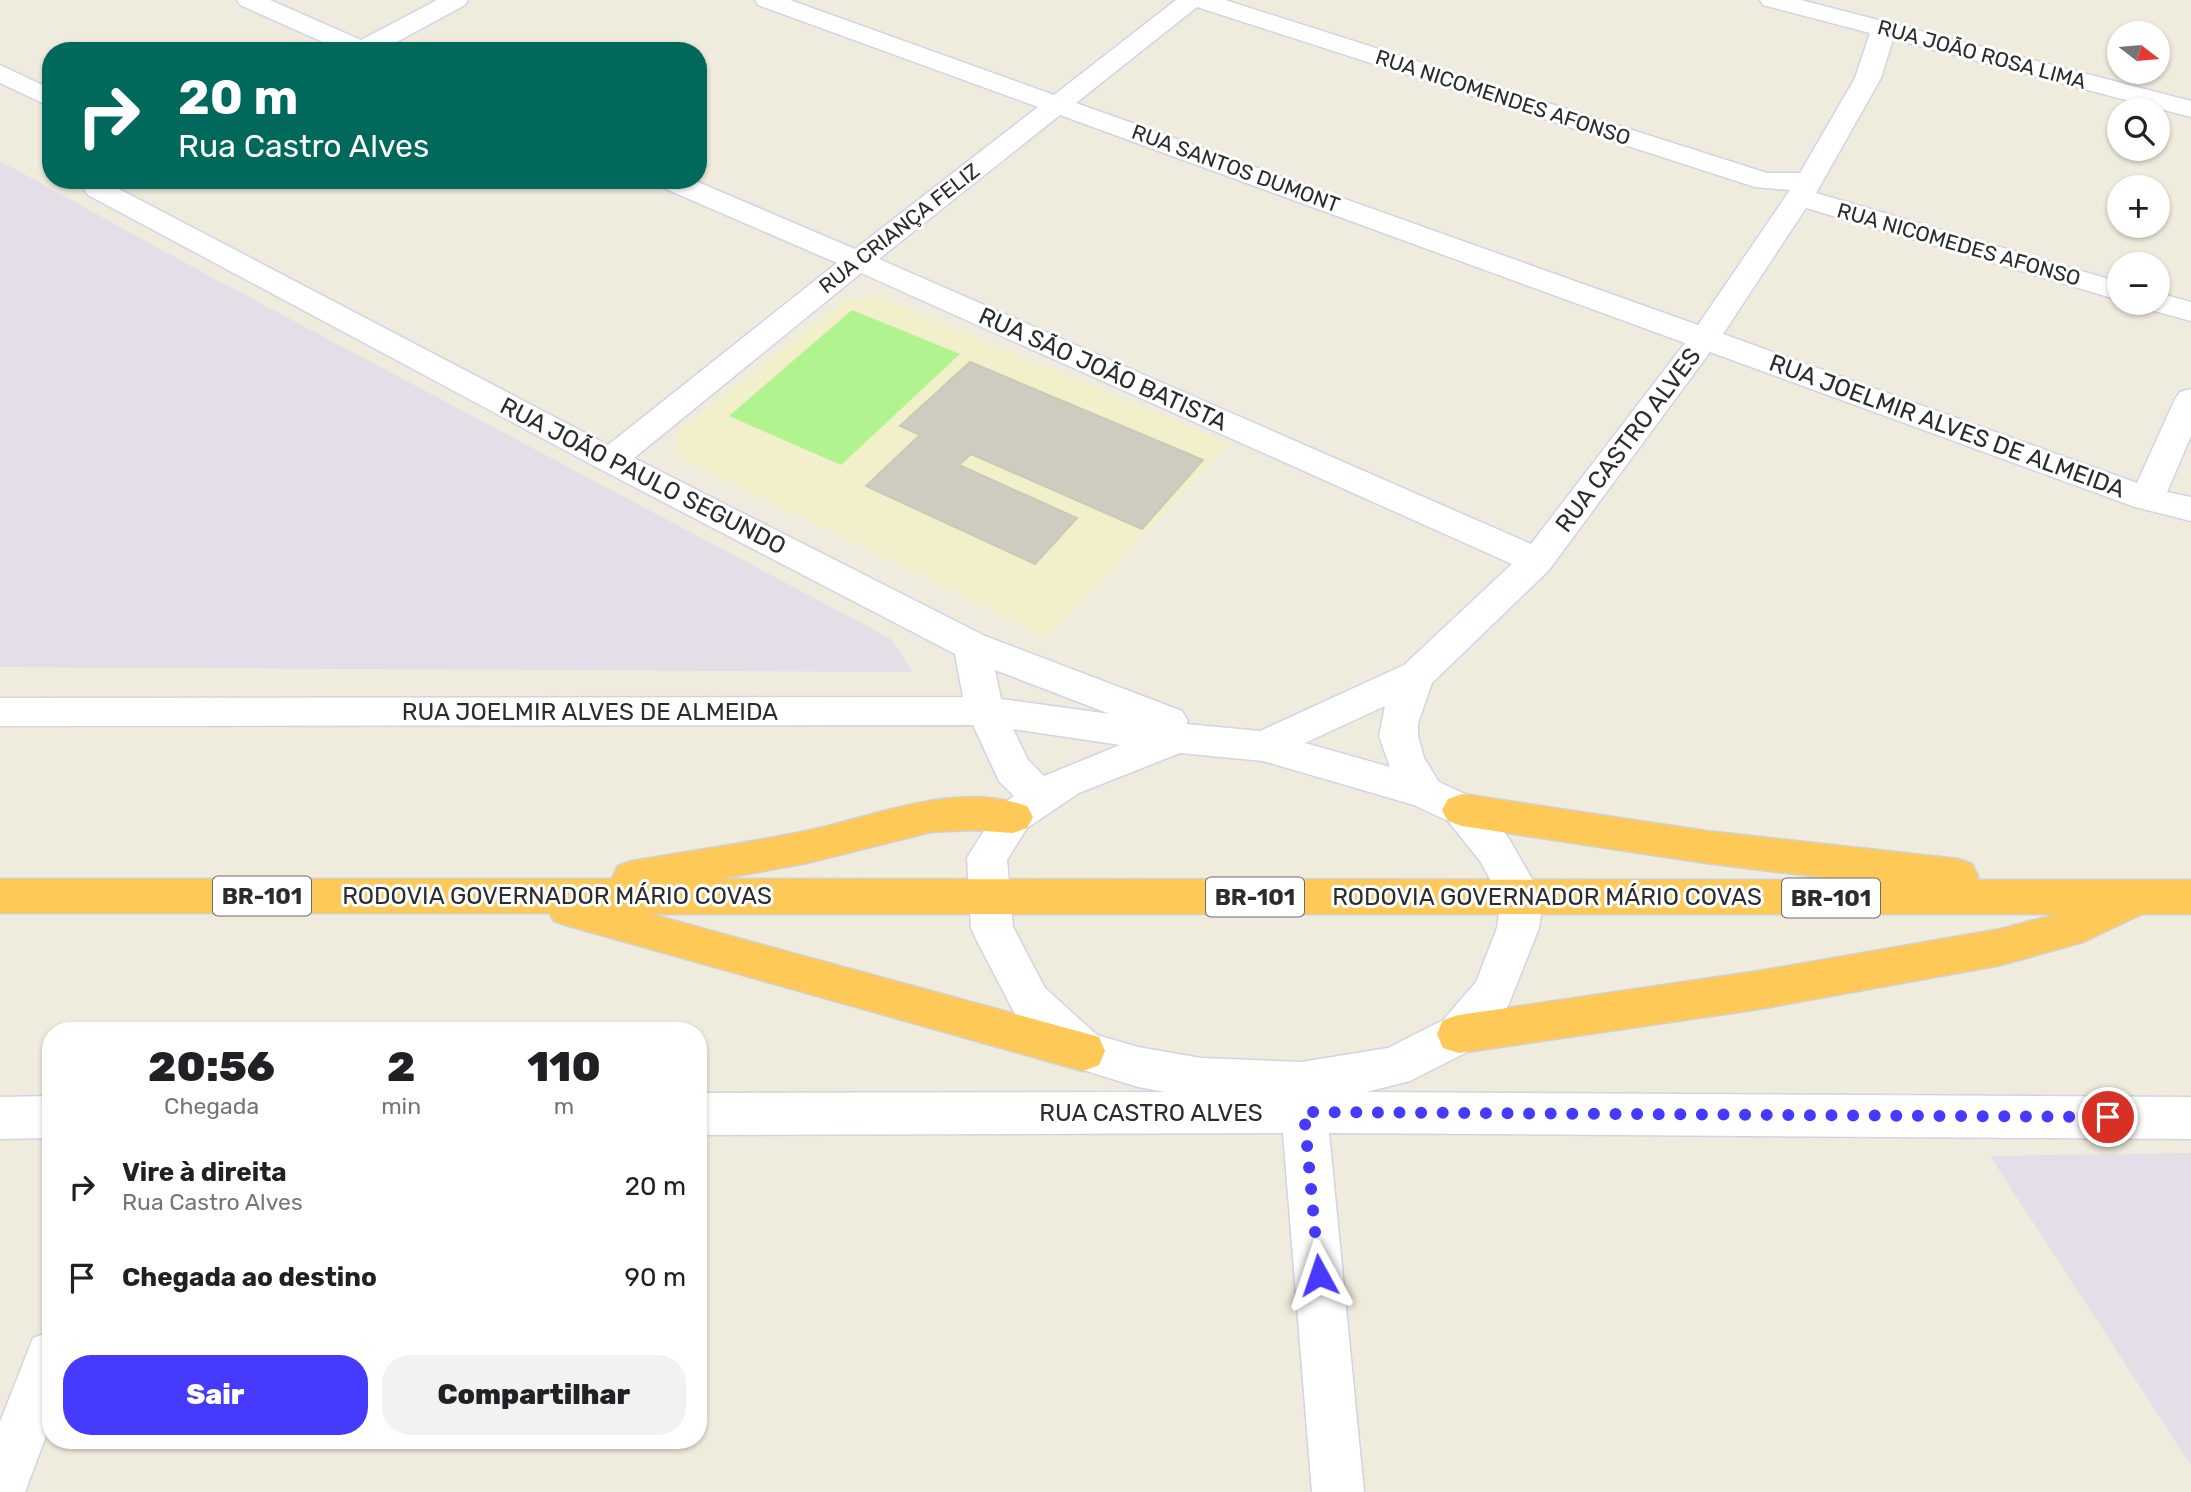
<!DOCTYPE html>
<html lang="pt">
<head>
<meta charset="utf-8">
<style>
	:root { --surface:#fff; --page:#f2f2f2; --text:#202124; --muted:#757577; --accent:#463aff }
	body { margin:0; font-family:Rubik,sans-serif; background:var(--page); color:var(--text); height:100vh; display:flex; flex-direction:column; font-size:26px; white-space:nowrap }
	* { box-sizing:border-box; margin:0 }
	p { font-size:23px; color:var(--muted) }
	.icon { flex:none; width:38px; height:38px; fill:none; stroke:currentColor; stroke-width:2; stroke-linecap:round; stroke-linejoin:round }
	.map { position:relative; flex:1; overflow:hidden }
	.side { position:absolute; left:42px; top:1022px; width:665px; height:427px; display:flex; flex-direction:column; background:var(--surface); border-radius:28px; box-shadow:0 2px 5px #0004 }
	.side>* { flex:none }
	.guide { position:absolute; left:42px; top:42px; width:665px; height:147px; border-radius:28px; box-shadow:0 2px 5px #0004; background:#00695c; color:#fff; overflow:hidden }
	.needle { width:46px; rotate:106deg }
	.tools { position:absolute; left:2107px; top:21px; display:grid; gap:14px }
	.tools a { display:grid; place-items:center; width:63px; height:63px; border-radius:50%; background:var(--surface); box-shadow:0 2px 5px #0004; font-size:35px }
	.pin { position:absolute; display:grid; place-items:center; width:60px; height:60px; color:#fff; margin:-30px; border:4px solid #fff; border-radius:50%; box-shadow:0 2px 7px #0007 }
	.me { position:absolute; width:77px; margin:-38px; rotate:355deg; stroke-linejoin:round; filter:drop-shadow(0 0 5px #0008) }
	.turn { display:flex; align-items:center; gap:24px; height:147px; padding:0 21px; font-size:32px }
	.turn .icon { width:91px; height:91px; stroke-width:2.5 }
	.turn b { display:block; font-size:49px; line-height:60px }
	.eta { display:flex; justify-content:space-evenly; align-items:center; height:119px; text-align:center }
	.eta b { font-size:42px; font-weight:800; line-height:49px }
	.button { display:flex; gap:14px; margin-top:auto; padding:14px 21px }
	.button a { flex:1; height:80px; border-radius:28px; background:var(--accent); color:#fff; font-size:28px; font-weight:800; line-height:80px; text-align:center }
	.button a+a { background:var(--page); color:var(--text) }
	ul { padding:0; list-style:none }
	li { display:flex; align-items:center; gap:21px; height:91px; padding:0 21px }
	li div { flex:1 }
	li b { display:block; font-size:26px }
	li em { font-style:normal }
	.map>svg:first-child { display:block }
	.industrial { fill:#e3dee7 }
	.education { fill:#f2efcb }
	.pitch { fill:#b0f38f }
	.building { fill:#cecbc0; stroke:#cbc9b6; stroke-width:2 }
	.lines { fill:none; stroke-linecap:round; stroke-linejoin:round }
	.street-casing { stroke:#d3d2e6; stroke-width:3 }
	.highway-casing { stroke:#d1d1d1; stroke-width:3 }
	.street { fill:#fff; fill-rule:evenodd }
	.highway { fill:#ffc958; fill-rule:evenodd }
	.route { stroke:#463aff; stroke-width:12; stroke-dasharray:0 21.6 }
	.labels { text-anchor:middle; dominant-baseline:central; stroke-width:6; stroke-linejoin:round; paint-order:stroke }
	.far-street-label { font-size:21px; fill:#2c2c2c; stroke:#fff }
	.shield { fill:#fff; stroke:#6b6b6b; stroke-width:2 }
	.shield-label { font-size:23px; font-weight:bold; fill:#2c2c2c }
	.street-label { font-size:24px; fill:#2c2c2c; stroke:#fff }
</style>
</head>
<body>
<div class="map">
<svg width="2191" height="1492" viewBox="0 0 2191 1492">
	<rect width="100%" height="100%" fill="#efecdd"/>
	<g class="industrial">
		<polygon points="0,161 202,272 891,639 913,672 0,667"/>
		<polygon points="2191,1153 2191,1465 1990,1156"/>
	</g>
	<polygon class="education" points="877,296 1229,444 1047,638 675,455 677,433 844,301"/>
	<polygon class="pitch" points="852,310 960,354 841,465 729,416"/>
	<polygon class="building" points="970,362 1203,460 1142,529 971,454 959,465 1077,518 1035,564 866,486 920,435 900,426"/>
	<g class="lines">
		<defs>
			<g id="street">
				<polygon points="237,0 270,0 361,40 437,0 468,0 465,5 380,51 343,51 240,5"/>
				<path d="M755,0H790L1054,95L1176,0H1225L1767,173H1800L1855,78L1870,33L1763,5L1760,0H1801L2191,101V117L1893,39L1881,78L1816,193L2119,282V300L1806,208L1723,334L2137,483L2175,399L2180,392L2191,389V436L2167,492L2191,497V521L2135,507L1710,352L1549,570L1432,683L1418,723V736L1424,758L1439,782L1476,799L1508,837L1543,898L1539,928L1508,1006L1475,1048L1410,1081L1366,1092L2191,1097V1139L1329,1133L1364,1492H1312L1283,1133L698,1135V1093L1165,1092L1138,1087L1067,1065L1015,1014L977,941L971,928L967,858L999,806L1014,796L999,781L973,725L0,726V698L963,697L955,654L598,468L88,195L84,189L93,180H129L119,189L608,445L837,263L659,186L655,180H693L855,249L1038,107L758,5ZM1197,7L1755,187L1790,190L1698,325L1076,103ZM1060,115L1685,343L1531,544L879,259ZM861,273L1512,564L1404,665L1260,731L1186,724L1188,721L1182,711L985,636L634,458ZM995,670L1110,714L1001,699ZM1385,706L1379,736L1390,767L1305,743ZM1013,729L1120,745L1044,776L1028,760ZM1180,753L1263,761L1414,805L1448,821L1480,861L1501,899L1497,928L1476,982L1443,1020L1388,1048L1301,1062L1201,1058L1138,1047L1097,1035L1045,988L1013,927L1007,860L1027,828L1079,793Z"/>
				<polygon points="0,65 51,89 51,107 0,83"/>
				<polygon points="2158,293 2191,302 2191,321 2147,309 2143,303 2158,303"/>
				<polygon points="51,1096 51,1138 0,1139 0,1097"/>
				<polygon points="51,1331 51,1423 25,1492 0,1492 0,1422 33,1338"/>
			</g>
			<path id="highway" d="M1462,794L1706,831L1958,859L1972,864L1978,876L1977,880H2191V914H2142L2083,942L2001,965L1759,1009L1459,1053L1443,1048L1437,1034L1443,1020L1459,1015L1759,971L2001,929L2057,914H650L1099,1037L1105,1051L1099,1065L1083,1071L569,926L554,921L550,913H0V879H612L618,866L632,861C690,851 749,843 806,831C878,816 954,781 1027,806L1033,817L1027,828L1013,833L970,830L931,832L807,863L720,879L1844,880L1706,863L1462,826L1448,821L1442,810L1448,799Z"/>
		</defs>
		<use href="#street" class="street-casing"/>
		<use href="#highway" class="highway-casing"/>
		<use href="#street" class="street"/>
		<use href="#highway" class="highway"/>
	</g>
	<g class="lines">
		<polyline class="route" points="1319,1275 1304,1112 2108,1117"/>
	</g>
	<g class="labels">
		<g class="far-street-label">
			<text transform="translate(1982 54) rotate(15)">RUA JOÃO ROSA LIMA</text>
			<text transform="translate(1503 97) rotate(18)">RUA NICOMENDES AFONSO</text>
			<text transform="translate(1236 168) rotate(20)">RUA SANTOS DUMONT</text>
			<text transform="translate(899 228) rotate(-38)">RUA CRIANÇA FELIZ</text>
			<text transform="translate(1959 244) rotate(16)">RUA NICOMEDES AFONSO</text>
		</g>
		<g class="shield">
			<rect x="213" y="876.5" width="98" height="39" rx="5"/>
			<rect x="1206" y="877.5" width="98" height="39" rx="5"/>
			<rect x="1782" y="878.5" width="98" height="39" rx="5"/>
		</g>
		<g class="shield-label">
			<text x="262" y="896">BR-101</text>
			<text x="1255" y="897">BR-101</text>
			<text x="1831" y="898">BR-101</text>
		</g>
		<g class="street-label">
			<text transform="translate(1103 369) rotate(24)">RUA SÃO JOÃO BATISTA</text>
			<text transform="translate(1947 426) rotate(20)">RUA JOELMIR ALVES DE ALMEIDA</text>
			<text transform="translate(1628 440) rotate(-53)">RUA CASTRO ALVES</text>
			<text transform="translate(643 476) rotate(27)">RUA JOÃO PAULO SEGUNDO</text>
			<text x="590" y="712">RUA JOELMIR ALVES DE ALMEIDA</text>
			<text x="557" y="896">RODOVIA GOVERNADOR MÁRIO COVAS</text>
			<text x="1547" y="897">RODOVIA GOVERNADOR MÁRIO COVAS</text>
			<text x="1151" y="1113">RUA CASTRO ALVES</text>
		</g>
	</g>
</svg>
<div class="tools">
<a><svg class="needle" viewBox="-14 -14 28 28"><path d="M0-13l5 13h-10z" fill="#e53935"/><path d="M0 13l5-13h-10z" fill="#757577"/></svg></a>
<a><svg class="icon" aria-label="search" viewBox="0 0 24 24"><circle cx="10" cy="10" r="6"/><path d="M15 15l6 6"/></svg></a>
<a>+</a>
<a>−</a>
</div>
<div class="pin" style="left:2108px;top:1117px;background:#d93025"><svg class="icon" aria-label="arrive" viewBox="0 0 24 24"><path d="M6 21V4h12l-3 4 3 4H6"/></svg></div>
<svg class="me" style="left:1319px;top:1275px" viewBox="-20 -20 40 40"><path d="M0-17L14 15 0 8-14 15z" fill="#463aff" stroke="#fff" stroke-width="4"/></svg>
<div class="guide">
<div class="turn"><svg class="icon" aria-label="right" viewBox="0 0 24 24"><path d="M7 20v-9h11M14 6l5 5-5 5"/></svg><div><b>20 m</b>Rua Castro Alves</div></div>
</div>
<section class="side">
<div class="eta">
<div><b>20:56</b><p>Chegada</p></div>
<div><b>2</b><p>min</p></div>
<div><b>110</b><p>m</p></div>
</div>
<ul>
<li><svg class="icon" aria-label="right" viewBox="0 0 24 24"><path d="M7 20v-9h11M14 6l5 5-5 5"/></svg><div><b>Vire à direita</b><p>Rua Castro Alves</p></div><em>20 m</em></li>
<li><svg class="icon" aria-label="arrive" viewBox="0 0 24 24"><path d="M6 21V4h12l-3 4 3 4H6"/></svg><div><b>Chegada ao destino</b></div><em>90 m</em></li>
</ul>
<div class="button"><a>Sair</a><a>Compartilhar</a></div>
</section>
</div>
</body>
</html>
